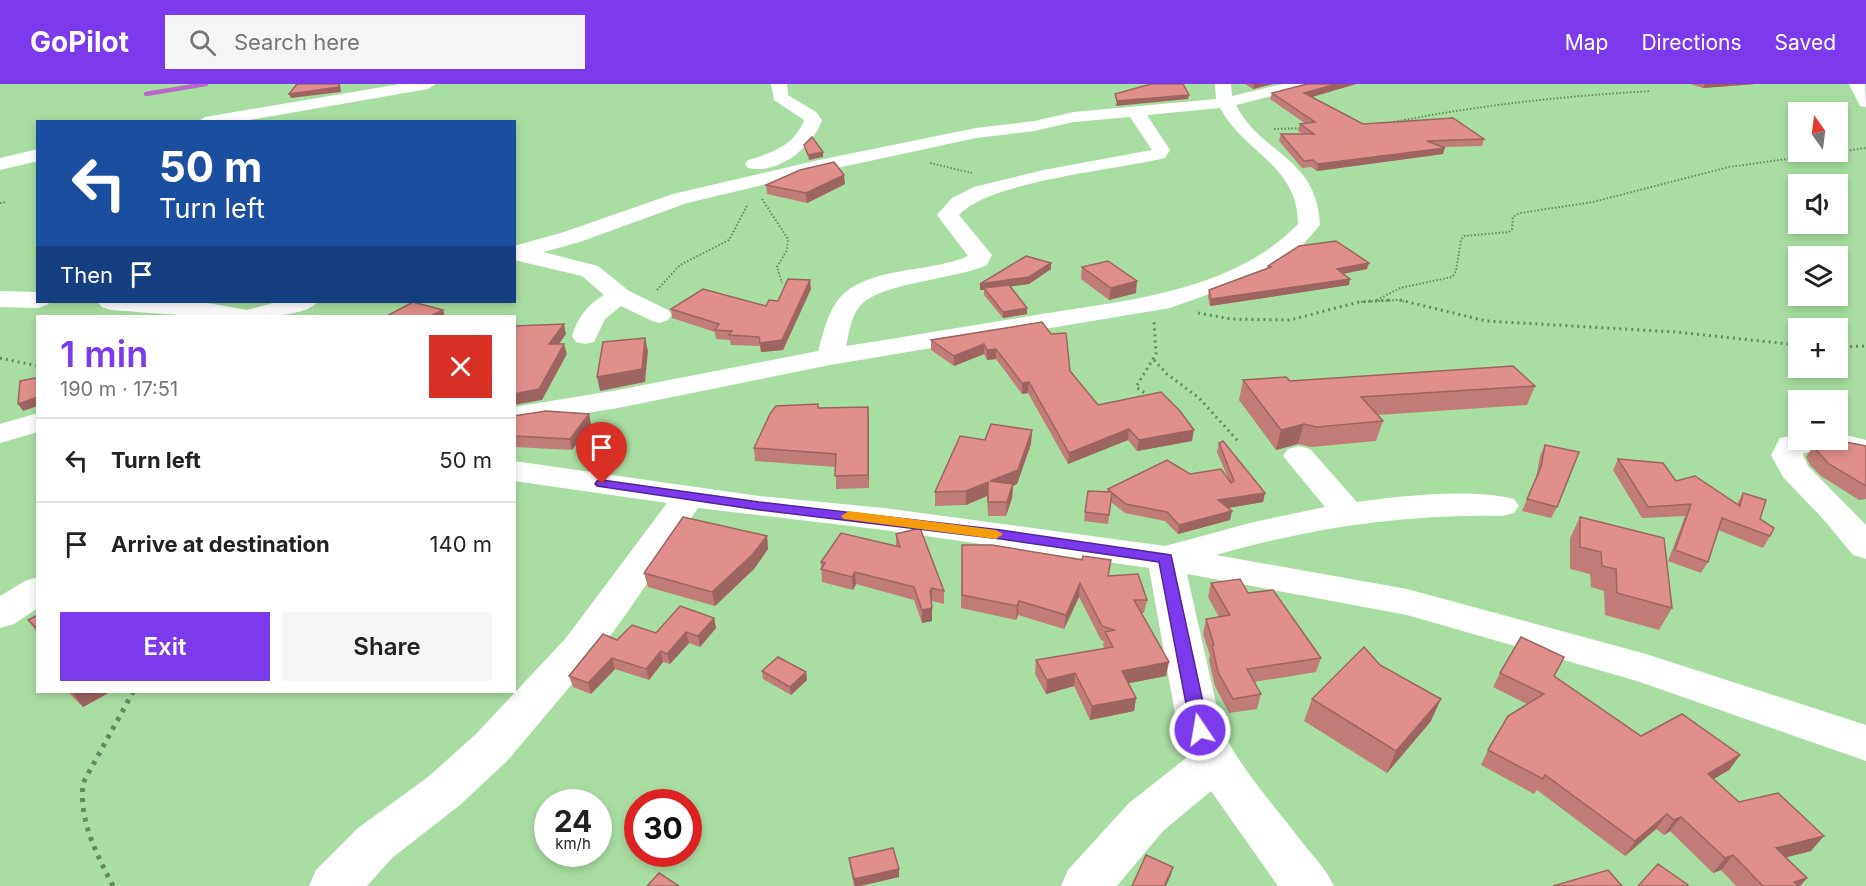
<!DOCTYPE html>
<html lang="en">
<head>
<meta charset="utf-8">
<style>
	:root { --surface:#fff; --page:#f6f6f6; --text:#222; --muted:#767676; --line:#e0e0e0; --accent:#7c3aed }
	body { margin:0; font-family:Inter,sans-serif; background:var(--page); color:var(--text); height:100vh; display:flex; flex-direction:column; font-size:22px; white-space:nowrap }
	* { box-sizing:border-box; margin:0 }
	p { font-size:20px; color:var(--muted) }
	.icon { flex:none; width:33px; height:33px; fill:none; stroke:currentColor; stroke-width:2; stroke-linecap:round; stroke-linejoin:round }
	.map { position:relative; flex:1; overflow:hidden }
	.side { position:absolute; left:36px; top:231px; width:480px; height:378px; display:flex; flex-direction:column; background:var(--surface); border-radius:0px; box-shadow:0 3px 9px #0003 }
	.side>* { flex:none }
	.top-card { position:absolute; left:36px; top:36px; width:480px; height:183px; border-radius:0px; box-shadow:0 3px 9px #0003; background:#1a4fa0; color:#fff; overflow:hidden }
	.needle { width:39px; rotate:346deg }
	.buttons { position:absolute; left:1788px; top:18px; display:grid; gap:12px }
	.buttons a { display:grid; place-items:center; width:60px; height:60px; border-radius:0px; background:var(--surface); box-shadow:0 3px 9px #0003; font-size:30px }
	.speed { position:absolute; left:534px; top:705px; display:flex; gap:12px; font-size:30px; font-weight:700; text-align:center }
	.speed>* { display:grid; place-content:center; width:78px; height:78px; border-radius:50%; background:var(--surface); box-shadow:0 3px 9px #0003; line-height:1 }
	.speed small { font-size:15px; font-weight:400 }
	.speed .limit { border:9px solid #d22; background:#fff; color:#111 }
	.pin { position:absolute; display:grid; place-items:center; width:51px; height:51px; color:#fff; margin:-62px -26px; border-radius:50% 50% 50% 0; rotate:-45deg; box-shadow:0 0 6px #0007 }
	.pin .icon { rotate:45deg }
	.me { position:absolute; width:66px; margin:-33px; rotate:348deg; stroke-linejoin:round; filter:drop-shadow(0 0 4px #0008) }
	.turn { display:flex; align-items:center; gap:21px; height:126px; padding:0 24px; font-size:27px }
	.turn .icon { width:78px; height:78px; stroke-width:2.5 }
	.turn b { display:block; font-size:42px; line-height:51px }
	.then { display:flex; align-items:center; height:57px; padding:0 24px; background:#0003; gap:12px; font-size:22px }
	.round { display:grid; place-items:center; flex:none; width:63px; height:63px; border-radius:0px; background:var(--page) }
	.overview { display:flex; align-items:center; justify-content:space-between; height:102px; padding:0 24px }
	h1 { font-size:36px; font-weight:600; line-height:45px; color:var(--accent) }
	.action { display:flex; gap:12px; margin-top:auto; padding:12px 24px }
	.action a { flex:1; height:69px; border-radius:0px; background:var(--accent); color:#fff; font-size:24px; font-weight:600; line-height:69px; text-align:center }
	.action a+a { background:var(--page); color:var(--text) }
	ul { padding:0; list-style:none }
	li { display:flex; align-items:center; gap:18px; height:84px; padding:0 24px; border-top:2px solid var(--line) }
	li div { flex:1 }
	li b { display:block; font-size:22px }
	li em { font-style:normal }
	header { display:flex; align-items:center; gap:36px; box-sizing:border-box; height:84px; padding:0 30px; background:var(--accent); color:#fff }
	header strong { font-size:28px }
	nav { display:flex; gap:33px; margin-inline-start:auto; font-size:21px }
	.search { width:420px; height:54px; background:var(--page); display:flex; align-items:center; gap:15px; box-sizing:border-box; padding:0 21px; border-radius:0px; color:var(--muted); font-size:22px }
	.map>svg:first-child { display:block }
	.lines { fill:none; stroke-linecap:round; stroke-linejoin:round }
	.stream { stroke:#b969c7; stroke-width:4.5 }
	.path-far2 { stroke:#64895f; stroke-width:2; stroke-dasharray:1.5 2; stroke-linecap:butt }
	.path-far1 { stroke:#64895f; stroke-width:3; stroke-dasharray:2 4; stroke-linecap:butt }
	.path { stroke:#64895f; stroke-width:5; stroke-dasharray:4 6; stroke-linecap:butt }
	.minor { fill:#fff; fill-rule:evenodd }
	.wall { fill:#c17b78 }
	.shaded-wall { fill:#9d6462 }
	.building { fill:#e08f8c; stroke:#9d6462; stroke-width:1.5 }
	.route { fill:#7c3aed; stroke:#51269a; stroke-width:1.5 }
	.slow { fill:#f59e0b }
</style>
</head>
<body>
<header>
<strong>GoPilot</strong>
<div class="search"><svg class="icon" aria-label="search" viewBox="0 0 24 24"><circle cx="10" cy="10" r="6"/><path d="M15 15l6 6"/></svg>Search here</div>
<nav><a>Map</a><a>Directions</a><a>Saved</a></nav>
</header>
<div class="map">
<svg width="1866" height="802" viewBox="0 0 1866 802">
	<rect width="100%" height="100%" fill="#a9dea2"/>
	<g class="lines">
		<polyline class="stream" points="146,10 206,0"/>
		<g class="path-far2">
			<path d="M1394,38C1479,21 1565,12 1651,7"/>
			<polyline points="1274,45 1303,44"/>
			<polyline points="930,79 972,89"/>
			<polyline points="762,115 788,155 787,166 777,183 782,199"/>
			<polyline points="0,119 6,118"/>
			<polyline points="657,206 680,181 729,156 748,120"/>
			<polyline points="1377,216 1400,204 1452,193 1456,187 1461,156 1464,152 1509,148 1512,145 1513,133 1520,129 1593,118 1729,83 1866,64"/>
			<polyline points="1361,218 1398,216 1406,218"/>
		</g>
		<g class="path-far1">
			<polyline points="1400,216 1486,237 1676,248 1798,261"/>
			<polyline points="1198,229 1231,235 1290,236 1359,218 1391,216"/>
			<polyline points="1838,263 1866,262"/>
			<polyline points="0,274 38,282"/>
			<polyline points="1154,276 1167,290 1199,314 1238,357"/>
			<polyline points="1149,312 1136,303 1156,270 1154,238"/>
		</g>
		<path class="path" d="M113,802C96,769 79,737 83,699L133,608"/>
		<g class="minor">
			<polygon points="400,0 436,0 428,5 238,38 197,38 205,33"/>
			<path d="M771,0H787L788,11L816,28L822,36C813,63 778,91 748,84L745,80L748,76C772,69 795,61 804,36L774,16Z"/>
			<path d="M1215,0H1231L1232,12L1283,0H1311L1309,3L1236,21C1260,70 1317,72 1320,141L1300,164L1275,181L1240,199L1170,224L830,281L618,324L514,341V323L618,306L818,267C823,250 827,230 838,216C865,182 930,189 968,172L937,131L952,114L974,103L1043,86L1152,66L1130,33L1074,38L1034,47L976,54L814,89L687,119L580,158L543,168L598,182L629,207L668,226L672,231L668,236L659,239L650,236L621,222L605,235L594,258L585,260L576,258L572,252C578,233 587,221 604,211L582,192L514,176V162L564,148L673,110L814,77L976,44L1034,37L1074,28L1216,15ZM1220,24C1245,70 1298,81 1298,140C1231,209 1125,216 1036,231C973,241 910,252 846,262C849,249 851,232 860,222C881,198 954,196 987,181L992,171L959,131C990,97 1116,86 1165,74L1170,66L1147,31Z"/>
			<polygon points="1849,0 1865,0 1866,23 1860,22"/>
			<polygon points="38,65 38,77 0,86 0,74"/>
			<polygon points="0,207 38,208 38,218 50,218 47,221 38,224 0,223"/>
			<path d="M98,218H202L247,226L277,218H317C298,245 146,228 111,226L102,223Z"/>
			<polygon points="38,329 38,348 0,359 0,340"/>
			<polygon points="1838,349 1866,356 1866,374 1826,365 1804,369 1803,371 1808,382 1866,441 1866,475 1853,471 1824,436 1783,393 1771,371 1780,354 1798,351 1798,356 1838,356"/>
			<path d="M1299,362L1310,365L1357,418C1401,412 1471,404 1514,415L1519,422L1514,429L1502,432C1403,430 1311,444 1216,471L1407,505L1646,570L1866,641V677L1637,597L1407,531L1187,490L1222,646C1241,685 1272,719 1298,753C1311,770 1325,783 1334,802H1278L1211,707L1163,747L1117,802H1061L1068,786L1129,719L1190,671L1178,646L1149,484L884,446L698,424L629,526L594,574L508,676L460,721L392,774L367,802H309L316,786L358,744L428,693L476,650L566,554L667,419L514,397V377L759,412L884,424L1165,462L1254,438L1325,423L1283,372L1288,365Z"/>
			<polygon points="38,493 38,524 14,540 0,544 0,512 25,497"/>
		</g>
	</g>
	<g class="wall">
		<polygon points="1245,0 1273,0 1253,5"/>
		<polygon points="1307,0 1356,0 1311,13 1363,40 1484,55 1482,62 1444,63 1443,70 1317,87 1311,83 1302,84 1279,57 1281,50 1303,50 1298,47 1300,40 1306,40 1270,15 1272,9"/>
		<polygon points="1690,0 1755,0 1703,4"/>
		<polygon points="845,100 807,119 767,110 766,101"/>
		<polygon points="1268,182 1367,185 1343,190 1349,201 1210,222 1208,213 1209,206 1267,185"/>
		<polygon points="1082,183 1136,209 1109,216 1081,195"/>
		<polygon points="1051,185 1029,200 1010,202 1027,224 1027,230 1003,234 984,211 984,206 980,206 980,200"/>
		<polygon points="811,205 783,266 761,268 760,262 731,261 730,256 716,255 715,248 672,234 671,225 766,222 778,217"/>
		<polygon points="1042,238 1070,287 1098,321 1192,357 1137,367 1128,356 1068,380 1028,309 1022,310 996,275 987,276 984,270 954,282 931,266 931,256"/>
		<polygon points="1243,296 1290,297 1535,302 1527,321 1378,331 1383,337 1376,357 1311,363 1298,360 1276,366 1239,316"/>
		<polygon points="868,323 869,404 836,405 836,383 755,377 754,364 818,324"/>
		<polygon points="589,330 591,341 572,366 514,363 514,332"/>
		<polygon points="1032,346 1031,360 1017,400 1013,402 1012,414 1006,432 988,432 987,412 966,421 935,422 935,408 985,356"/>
		<polygon points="1219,359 1265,409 1263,418 1228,424 1230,436 1178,450 1165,437 1125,429 1111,418 1108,440 1084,437 1088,407 1107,408 1108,405 1190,390 1228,394 1217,368"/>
		<polygon points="1545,361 1557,423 1551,434 1522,427 1536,394 1540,372"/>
		<polygon points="1814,361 1866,362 1866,415 1859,416 1821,392 1810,381 1806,373"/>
		<polygon points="1618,375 1737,420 1743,409 1760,435 1770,452 1763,464 1718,446 1708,478 1701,489 1668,477 1685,432 1642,434 1613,386"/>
		<polygon points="1580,433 1672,524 1659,546 1605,531 1604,507 1591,503 1590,490 1570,485 1570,454"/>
		<polygon points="896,450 944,507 944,520 932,517 932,537 922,539 914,516 856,500 853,506 822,498 821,478 896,462"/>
		<polygon points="767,452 768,465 754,485 715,522 648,503 644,489"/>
		<polygon points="962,461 1108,492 1147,516 1144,529 1141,529 1166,592 1128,599 1136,614 1134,627 1090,636 1074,602 1046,610 1035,590 1036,576 1105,565 1103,561 1104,557 1101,556 1079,513 1064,545 1018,531 1016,536 961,524"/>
		<polygon points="1211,499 1248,509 1321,574 1316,588 1254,598 1261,610 1257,625 1229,629 1215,602 1209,576 1210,572 1203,550 1206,535 1219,533 1208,513"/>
		<polygon points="38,531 38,550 28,536"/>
		<polygon points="714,534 716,544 700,563 689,559 670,580 663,578 649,596 615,585 591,610 573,603 569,592 656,549"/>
		<polygon points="762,587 806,588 807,596 791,611 763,595"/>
		<polygon points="1500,589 1554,592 1641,652 1740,671 1729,686 1713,695 1739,718 1811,767 1786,773 1807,794 1800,802 1736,802 1721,786 1713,789 1670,747 1664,751 1656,745 1625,772 1537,706 1534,710 1481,681 1488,666 1527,620 1493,603"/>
		<polygon points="68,608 110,608 83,623"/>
		<polygon points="1312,615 1431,637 1387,689 1304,637"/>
		<polygon points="849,774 899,785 899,793 860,802 854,802 850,782"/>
	</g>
	<g class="shaded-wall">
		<polygon points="340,0 341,8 291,14 289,10"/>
		<polygon points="1254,0 1273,0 1253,5"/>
		<polygon points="1337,0 1356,0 1302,16 1304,9"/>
		<polygon points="1705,0 1755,0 1703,4"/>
		<polygon points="1189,11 1188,15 1116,22 1117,17"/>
		<polygon points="1445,64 1443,70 1317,87 1318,80"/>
		<polygon points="823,68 823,73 809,76 808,71"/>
		<polygon points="844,91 845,100 807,119 806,109"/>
		<polygon points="1051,179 1051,185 1029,200 985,206 984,204 984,206 980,206 980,200"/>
		<polygon points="1369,179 1367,185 1335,191 1337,185"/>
		<polygon points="1350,195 1349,201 1210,222 1211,215"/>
		<polygon points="810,196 811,205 783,266 761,268 760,259"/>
		<polygon points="1137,197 1136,209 1109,216 1111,204"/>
		<polygon points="1027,224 1027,230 1003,234 1003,228"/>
		<polygon points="443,226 445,232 431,232"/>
		<polygon points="564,240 566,250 552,270 549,260"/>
		<polygon points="645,254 648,267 645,298 600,307 597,293"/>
		<polygon points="564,260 567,270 542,316 514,321 514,310"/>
		<polygon points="984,260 984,270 954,282 954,272"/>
		<polygon points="996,265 996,275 987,276 987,266"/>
		<polygon points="1029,298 1028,309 1022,310 1022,299"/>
		<polygon points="38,313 38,322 23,327 18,320"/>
		<polygon points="868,323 869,336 869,404 868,391"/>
		<polygon points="589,330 591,341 572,366 570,355"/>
		<polygon points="1304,340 1298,360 1276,366 1281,346"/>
		<polygon points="1129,345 1128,356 1068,380 1069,369"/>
		<polygon points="1032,346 1031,360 1017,400 1013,402 1012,414 1006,432 1007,418 990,397"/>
		<polygon points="1194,346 1192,357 1137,367 1139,356"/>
		<polygon points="988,398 987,412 966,421 966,407"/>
		<polygon points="1265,409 1263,418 1216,426 1218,416"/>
		<polygon points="1232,427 1230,436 1178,450 1179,441"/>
		<polygon points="767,452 768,465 754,485 715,522 712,508"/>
		<polygon points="855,488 856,500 853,506 852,493"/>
		<polygon points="1080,499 1079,513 1064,545 1066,531"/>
		<polygon points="932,504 932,517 930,520 930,507"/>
		<polygon points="1019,517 1018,531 1016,536 1017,522"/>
		<polygon points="932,524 932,537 922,539 922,526"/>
		<polygon points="714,534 716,544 700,563 698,552"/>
		<polygon points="686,548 689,559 670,580 667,570"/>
		<polygon points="661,567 663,578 649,596 646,585"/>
		<polygon points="612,574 615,585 591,610 588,599"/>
		<polygon points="1169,578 1166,592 1120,601 1122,587"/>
		<polygon points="806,588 807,596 791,611 790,603"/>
		<polygon points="1075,589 1074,602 1046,610 1047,596"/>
		<polygon points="76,608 110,608 83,623 73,609"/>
		<polygon points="1136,614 1134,627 1090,636 1092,622"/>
		<polygon points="1441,615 1431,637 1387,689 1396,667"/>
		<polygon points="1740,671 1729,686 1697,705 1708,690"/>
		<polygon points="1667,730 1656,745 1625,772 1635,757"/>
		<polygon points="1681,733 1670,747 1664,751 1674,736"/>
		<polygon points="1824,752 1811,767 1764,779 1776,764"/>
		<polygon points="1733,771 1721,786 1713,789 1725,774"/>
		<polygon points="1173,783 1171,791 1166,802 1164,802"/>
		<polygon points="899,785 899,793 860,802 855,802 854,795"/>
		<polygon points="1807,794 1800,802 1790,802 1794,798"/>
	</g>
	<g class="building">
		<polygon points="297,0 339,0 339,3 289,10"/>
		<polygon points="1151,0 1183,0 1189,11 1117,17 1115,10"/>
		<polygon points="1307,0 1337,0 1304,9 1363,40 1453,34 1484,55 1427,57 1445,64 1318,80 1313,76 1304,77 1281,50 1314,50 1300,40 1315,38 1272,9"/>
		<polygon points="812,53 823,68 808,71 804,61"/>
		<polygon points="834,78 844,91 806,109 766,101 800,86"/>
		<polygon points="1336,157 1369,179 1337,185 1350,195 1211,215 1209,206 1271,183 1268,182 1299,162"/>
		<polygon points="1026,172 1051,179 1029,193 980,200"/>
		<polygon points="1108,177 1137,197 1111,204 1082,183"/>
		<polygon points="788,195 810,196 782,256 760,259 759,253 729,251 732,247 715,246 719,240 671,225 703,205 766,222 769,216 778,217"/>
		<polygon points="1009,201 1027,224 1003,228 984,204"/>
		<polygon points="413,218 443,226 431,232 387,232"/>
		<polygon points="1042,238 1051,250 1066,249 1070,287 1098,321 1161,308 1180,327 1194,346 1139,356 1129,345 1069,369 1029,298 1022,299 996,265 987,266 984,260 954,272 931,256"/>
		<polygon points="564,240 549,260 564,260 539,305 514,310 514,242"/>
		<polygon points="645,254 642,285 597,293 603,258"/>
		<polygon points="1513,282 1535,302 1361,313 1383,337 1317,343 1304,340 1281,346 1243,296 1286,293 1290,297"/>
		<polygon points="35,294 38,296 38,313 18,320 20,297"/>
		<polygon points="818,320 818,324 868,323 868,391 835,392 836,370 754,364 770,330 776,322"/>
		<polygon points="546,327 589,330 570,355 514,352 514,332"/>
		<polygon points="991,340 1032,346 1018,386 990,397 1013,400 1007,418 988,418 988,398 966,407 935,408 960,352 985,356"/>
		<polygon points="1223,357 1265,409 1218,416 1232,427 1179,441 1167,428 1126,420 1112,409 1109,431 1085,428 1088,407 1111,408 1108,405 1167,376 1190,390 1221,385 1231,399 1234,397 1219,359"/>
		<polygon points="1846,358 1866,362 1866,402 1829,380 1818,368 1814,361"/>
		<polygon points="1545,361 1579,368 1557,423 1527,415 1541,383"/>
		<polygon points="1618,375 1663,379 1676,397 1695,392 1740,422 1743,409 1766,416 1760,435 1774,444 1770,452 1722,434 1708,478 1675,466 1691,420 1648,423"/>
		<polygon points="683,433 767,452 752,471 712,508 644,489"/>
		<polygon points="1580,433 1664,454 1672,524 1617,509 1616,485 1602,482 1601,468 1580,463"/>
		<polygon points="920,444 944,507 932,504 930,507 932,524 922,526 914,503 855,488 852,493 821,485 825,479 821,478 841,449 900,463 896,450"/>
		<polygon points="962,461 992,461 1082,476 1083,472 1111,476 1108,492 1138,490 1147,516 1134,516 1169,578 1122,587 1136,614 1092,622 1075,589 1047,596 1036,576 1113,563 1105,548 1114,546 1102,542 1080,499 1066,531 1019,517 1017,522 962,511"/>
		<polygon points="1240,495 1248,509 1273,506 1321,574 1247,585 1261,610 1233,615 1218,588 1212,561 1214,561 1206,535 1230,531 1211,499"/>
		<polygon points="680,522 714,534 698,552 686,548 667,570 661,567 646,585 612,574 588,599 569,592 603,550 617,556 632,541 656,549"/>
		<polygon points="38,531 38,545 28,536"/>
		<polygon points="1521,553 1564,573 1554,592 1641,652 1682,630 1740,671 1708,690 1739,718 1778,709 1824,752 1776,764 1807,794 1794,798 1799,802 1763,802 1733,771 1725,774 1681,733 1674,736 1667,730 1635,757 1545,691 1543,695 1488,666 1508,632 1544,610 1500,589"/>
		<polygon points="1364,563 1380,581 1441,615 1396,667 1312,615"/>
		<polygon points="778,573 806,588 790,603 762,587"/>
		<polygon points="893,764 899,785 854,795 849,774"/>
		<polygon points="1146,771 1173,783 1164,802 1132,802"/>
		<polygon points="1658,780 1688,801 1686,802 1638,802"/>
		<polygon points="1608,786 1622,802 1553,802"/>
		<polygon points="659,789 679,802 647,802"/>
	</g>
	<polygon class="route" points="602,396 759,418 1001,446 1171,471 1209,646 1207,651 1200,653 1194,651 1191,646 1159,478 1001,455 759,426 597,402 595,400 597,397"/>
	<polygon class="slow" points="849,427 996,446 1003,450 996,455 844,435 841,432"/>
</svg>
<div class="buttons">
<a><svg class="needle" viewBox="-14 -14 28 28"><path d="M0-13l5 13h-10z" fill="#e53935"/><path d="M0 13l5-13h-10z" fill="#767676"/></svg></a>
<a><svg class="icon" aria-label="sound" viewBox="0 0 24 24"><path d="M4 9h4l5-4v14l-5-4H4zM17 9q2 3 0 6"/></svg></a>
<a><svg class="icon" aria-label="layers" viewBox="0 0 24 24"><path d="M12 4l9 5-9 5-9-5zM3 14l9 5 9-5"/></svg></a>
<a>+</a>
<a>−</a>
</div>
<div class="speed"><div>24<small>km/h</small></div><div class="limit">30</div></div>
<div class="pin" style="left:602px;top:400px;background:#d93025"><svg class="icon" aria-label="arrive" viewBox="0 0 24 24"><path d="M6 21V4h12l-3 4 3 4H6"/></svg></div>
<svg class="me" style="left:1200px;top:646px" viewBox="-20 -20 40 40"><circle r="17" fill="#7c3aed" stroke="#fff" stroke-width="3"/><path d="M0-11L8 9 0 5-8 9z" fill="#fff"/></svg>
<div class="top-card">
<div class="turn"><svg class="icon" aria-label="left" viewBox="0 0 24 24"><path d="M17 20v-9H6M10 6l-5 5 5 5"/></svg><div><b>50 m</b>Turn left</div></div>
<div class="then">Then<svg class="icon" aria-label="arrive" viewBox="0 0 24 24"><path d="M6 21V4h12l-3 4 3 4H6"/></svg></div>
</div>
<section class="side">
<div class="overview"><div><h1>1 min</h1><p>190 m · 17:51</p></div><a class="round" style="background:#d93025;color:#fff"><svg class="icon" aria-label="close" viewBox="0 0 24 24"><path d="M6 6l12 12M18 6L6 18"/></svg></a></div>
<ul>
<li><svg class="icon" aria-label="left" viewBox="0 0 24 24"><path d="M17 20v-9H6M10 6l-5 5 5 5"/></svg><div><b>Turn left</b></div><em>50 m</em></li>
<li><svg class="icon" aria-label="arrive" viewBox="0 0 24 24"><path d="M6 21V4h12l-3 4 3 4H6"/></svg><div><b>Arrive at destination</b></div><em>140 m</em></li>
</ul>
<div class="action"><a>Exit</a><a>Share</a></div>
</section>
</div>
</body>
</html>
